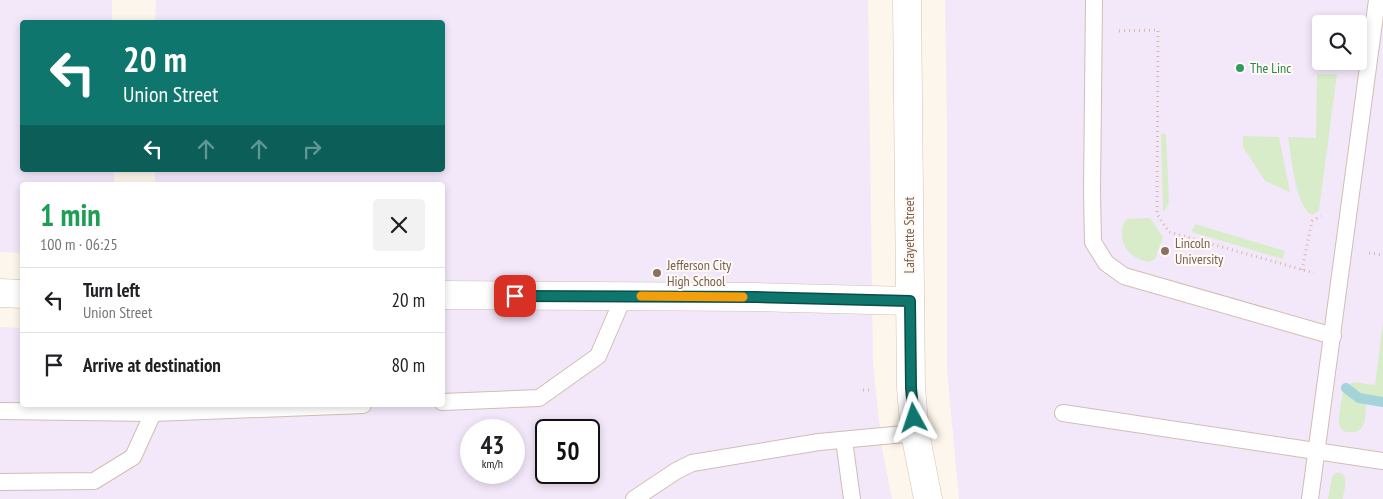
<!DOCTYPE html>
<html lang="en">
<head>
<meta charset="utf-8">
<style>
	:root { --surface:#fff; --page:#f2f2f2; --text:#202124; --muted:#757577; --line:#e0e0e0 }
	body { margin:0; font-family:"PT Sans Narrow",sans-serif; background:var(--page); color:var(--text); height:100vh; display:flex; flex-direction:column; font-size:19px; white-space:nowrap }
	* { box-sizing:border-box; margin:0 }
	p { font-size:16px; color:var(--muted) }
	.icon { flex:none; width:28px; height:28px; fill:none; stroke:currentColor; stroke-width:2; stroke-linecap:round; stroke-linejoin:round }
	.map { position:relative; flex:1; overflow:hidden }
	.sheet { position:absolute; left:20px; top:182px; width:425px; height:225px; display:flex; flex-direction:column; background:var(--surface); border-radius:5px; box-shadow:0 2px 8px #0003 }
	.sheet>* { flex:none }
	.top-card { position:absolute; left:20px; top:20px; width:425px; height:152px; border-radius:5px; box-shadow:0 2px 8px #0003; background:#0f766e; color:#fff; overflow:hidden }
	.fabs { position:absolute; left:1312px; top:15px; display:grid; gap:10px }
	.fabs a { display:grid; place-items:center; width:55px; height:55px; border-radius:5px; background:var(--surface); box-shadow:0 2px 8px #0003; font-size:25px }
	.speed { position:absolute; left:460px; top:419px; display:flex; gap:10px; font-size:25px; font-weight:700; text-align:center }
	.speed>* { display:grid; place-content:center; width:65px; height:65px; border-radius:50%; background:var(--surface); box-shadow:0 2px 8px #0003; line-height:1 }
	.speed small { font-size:12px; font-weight:400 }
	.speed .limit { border:2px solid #111; border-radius:8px; background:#fff; color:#111 }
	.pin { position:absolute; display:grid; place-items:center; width:42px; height:42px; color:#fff; margin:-21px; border-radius:10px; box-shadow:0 2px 8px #0006 }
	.me { position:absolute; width:55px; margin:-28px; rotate:355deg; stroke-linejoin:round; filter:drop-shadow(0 0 4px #0008) }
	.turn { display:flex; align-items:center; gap:18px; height:105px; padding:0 20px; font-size:22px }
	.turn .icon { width:65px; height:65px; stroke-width:2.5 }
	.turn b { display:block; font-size:35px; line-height:42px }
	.lanes { display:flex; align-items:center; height:48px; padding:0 20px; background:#0003; justify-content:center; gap:25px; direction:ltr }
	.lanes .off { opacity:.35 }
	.round { display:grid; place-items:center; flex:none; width:52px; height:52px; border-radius:5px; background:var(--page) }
	.summary { display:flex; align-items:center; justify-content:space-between; height:85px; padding:0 20px }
	h1 { font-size:30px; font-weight:600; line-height:38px; color:#1e9e55 }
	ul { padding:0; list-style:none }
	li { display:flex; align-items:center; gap:15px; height:65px; padding:0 20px; border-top:1px solid var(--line) }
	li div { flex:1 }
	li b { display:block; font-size:19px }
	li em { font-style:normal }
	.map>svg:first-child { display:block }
	.education { fill:#f3e8fa; fill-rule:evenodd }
	.green { fill:#d8ecc9 }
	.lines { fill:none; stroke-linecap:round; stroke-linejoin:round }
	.stream { stroke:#a5d3da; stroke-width:10 }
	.lane-casing { stroke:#d1beb0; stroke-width:18 }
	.street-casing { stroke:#d1beb0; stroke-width:29 }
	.secondary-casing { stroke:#d6c0b0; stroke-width:29 }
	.path { stroke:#d9b8a5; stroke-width:3; stroke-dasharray:1 4; stroke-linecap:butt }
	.lane { stroke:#fff; stroke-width:16 }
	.street { stroke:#fff; stroke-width:28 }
	.secondary { stroke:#fff; stroke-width:28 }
	.route-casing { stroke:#0a4d48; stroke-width:12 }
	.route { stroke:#0f766e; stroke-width:9 }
	.slow { stroke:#f59e0b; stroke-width:9 }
	.leisure-dot { fill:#2e9e5b; stroke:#fffaf3; stroke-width:2 }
	.education-dot { fill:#8d6e63; stroke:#fffaf3; stroke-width:2 }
	.labels { text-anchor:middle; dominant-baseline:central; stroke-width:4; stroke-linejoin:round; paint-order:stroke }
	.leisure-label { font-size:14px; fill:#27864d; stroke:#fffaf3; text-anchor:start }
	.street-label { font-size:14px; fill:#7a5c4d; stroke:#fffaf3 }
	.education-label { font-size:14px; fill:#785e54; stroke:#fffaf3; text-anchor:start }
</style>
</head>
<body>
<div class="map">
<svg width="1383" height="499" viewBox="0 0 1383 499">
	<rect width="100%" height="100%" fill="#fdf6ec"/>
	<g class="education">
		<polygon points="0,0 112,0 112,22 22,22 22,170 114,170 114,185 22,185 22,253 0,252"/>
		<path d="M156,0H868L873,364L882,448L892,499H0V327L22,328V405H442V185H155V170H442V22H155ZM471,430H514V472H471ZM546,430H589V472H546Z"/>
		<path d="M945,0H1383V499H959L947,371V131ZM1321,24H1359V61H1321Z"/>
	</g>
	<g class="green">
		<path d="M1317,74H1337L1319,210L1313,215C1296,211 1291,153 1288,137L1316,138Z"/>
		<polygon points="1161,134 1166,134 1169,201 1165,211 1163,211"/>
		<polygon points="1243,136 1279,137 1290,192 1265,181 1243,147"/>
		<path d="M1150,218L1163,237L1155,259L1149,262C1133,259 1122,250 1122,233C1122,227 1123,223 1127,219Z"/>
		<polygon points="1195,224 1285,251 1283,259 1192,232"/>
		<polygon points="1383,322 1383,399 1361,395 1347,385 1354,382 1375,385"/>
		<path d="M1343,391L1357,401L1366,404C1365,417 1367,434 1349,432C1345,432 1342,431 1340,427C1337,420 1342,399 1343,391Z"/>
		<path d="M1335,473C1351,471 1344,489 1343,499H1328L1332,477Z"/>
	</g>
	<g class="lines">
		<polyline class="stream" points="1346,388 1359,398 1383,402"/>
		<defs>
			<g id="lane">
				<polyline points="1094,0 1092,192 1093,242 1106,263 1124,276 1333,336"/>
				<polyline points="442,402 539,398 598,356 624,296"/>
				<polyline points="0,411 153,413 363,405"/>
				<polyline points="1063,413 1383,461"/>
				<polyline points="844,440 852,499"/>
				<polyline points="0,482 94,481 133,457 153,413"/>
				<polyline points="634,499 676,471 692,463 819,442 915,433"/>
				<polyline points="1310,499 1377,0"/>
			</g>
			<g id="street">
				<polyline points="0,293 22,294"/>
				<polyline points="442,295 756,297 910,301"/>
			</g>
			<polyline id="secondary" points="907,0 911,388 915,433 928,499"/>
		</defs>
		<use href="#lane" class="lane-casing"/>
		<use href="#street" class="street-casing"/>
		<use href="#secondary" class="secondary-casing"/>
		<g class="path">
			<polyline points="1119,31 1158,30 1157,214 1169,232 1314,273"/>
			<polyline points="1369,253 1383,255"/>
			<polyline points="1302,270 1312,221 1321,216"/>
			<polyline points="863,390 872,390"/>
		</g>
		<use href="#lane" class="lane"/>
		<use href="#street" class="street"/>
		<use href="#secondary" class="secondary"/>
	</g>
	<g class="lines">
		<defs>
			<polyline id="route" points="515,296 756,297 910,301 911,388 914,418"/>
		</defs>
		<use href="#route" class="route-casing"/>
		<use href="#route" class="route"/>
		<polyline class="slow" points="641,296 743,297"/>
	</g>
	<circle class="leisure-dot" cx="1240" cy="68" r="5"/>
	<g class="education-dot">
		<circle cx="1165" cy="251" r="5"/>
		<circle cx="657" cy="273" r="5"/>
	</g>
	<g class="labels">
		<g class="leisure-label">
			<text x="1250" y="68">The Linc</text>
		</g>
		<g class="street-label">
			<text transform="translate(909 235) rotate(-90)">Lafayette Street</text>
		</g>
		<g class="education-label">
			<text x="1175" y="243">Lincoln<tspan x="1175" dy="16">University</tspan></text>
			<text x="667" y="265">Jefferson City<tspan x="667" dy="16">High School</tspan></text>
		</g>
	</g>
</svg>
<div class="fabs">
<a><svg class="icon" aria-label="search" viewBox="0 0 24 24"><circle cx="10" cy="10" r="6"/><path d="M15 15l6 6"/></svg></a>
</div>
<div class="speed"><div>43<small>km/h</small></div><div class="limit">50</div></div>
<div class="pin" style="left:515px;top:296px;background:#d93025"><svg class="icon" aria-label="arrive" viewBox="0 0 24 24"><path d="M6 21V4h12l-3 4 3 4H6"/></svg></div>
<svg class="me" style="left:914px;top:418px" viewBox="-20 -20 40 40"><path d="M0-17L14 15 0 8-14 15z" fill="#0f766e" stroke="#fff" stroke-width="4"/></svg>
<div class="top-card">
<div class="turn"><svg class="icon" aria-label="left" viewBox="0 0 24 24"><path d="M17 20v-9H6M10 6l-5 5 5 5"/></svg><div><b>20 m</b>Union Street</div></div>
<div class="lanes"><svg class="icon" aria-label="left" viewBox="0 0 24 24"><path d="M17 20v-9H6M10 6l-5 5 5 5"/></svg><svg class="icon off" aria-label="ahead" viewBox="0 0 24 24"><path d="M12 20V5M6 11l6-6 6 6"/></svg><svg class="icon off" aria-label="ahead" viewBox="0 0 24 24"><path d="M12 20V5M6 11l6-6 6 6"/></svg><svg class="icon off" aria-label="right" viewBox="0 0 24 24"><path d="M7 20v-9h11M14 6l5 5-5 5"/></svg></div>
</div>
<section class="sheet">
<div class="summary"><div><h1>1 min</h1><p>100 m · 06:25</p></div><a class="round"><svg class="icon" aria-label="close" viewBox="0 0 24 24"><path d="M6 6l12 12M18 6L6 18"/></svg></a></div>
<ul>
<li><svg class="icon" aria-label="left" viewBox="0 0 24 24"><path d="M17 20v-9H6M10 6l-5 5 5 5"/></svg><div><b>Turn left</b><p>Union Street</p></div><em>20 m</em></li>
<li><svg class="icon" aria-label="arrive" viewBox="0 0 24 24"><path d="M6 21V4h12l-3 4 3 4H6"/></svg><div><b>Arrive at destination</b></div><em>80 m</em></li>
</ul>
</section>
</div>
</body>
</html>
